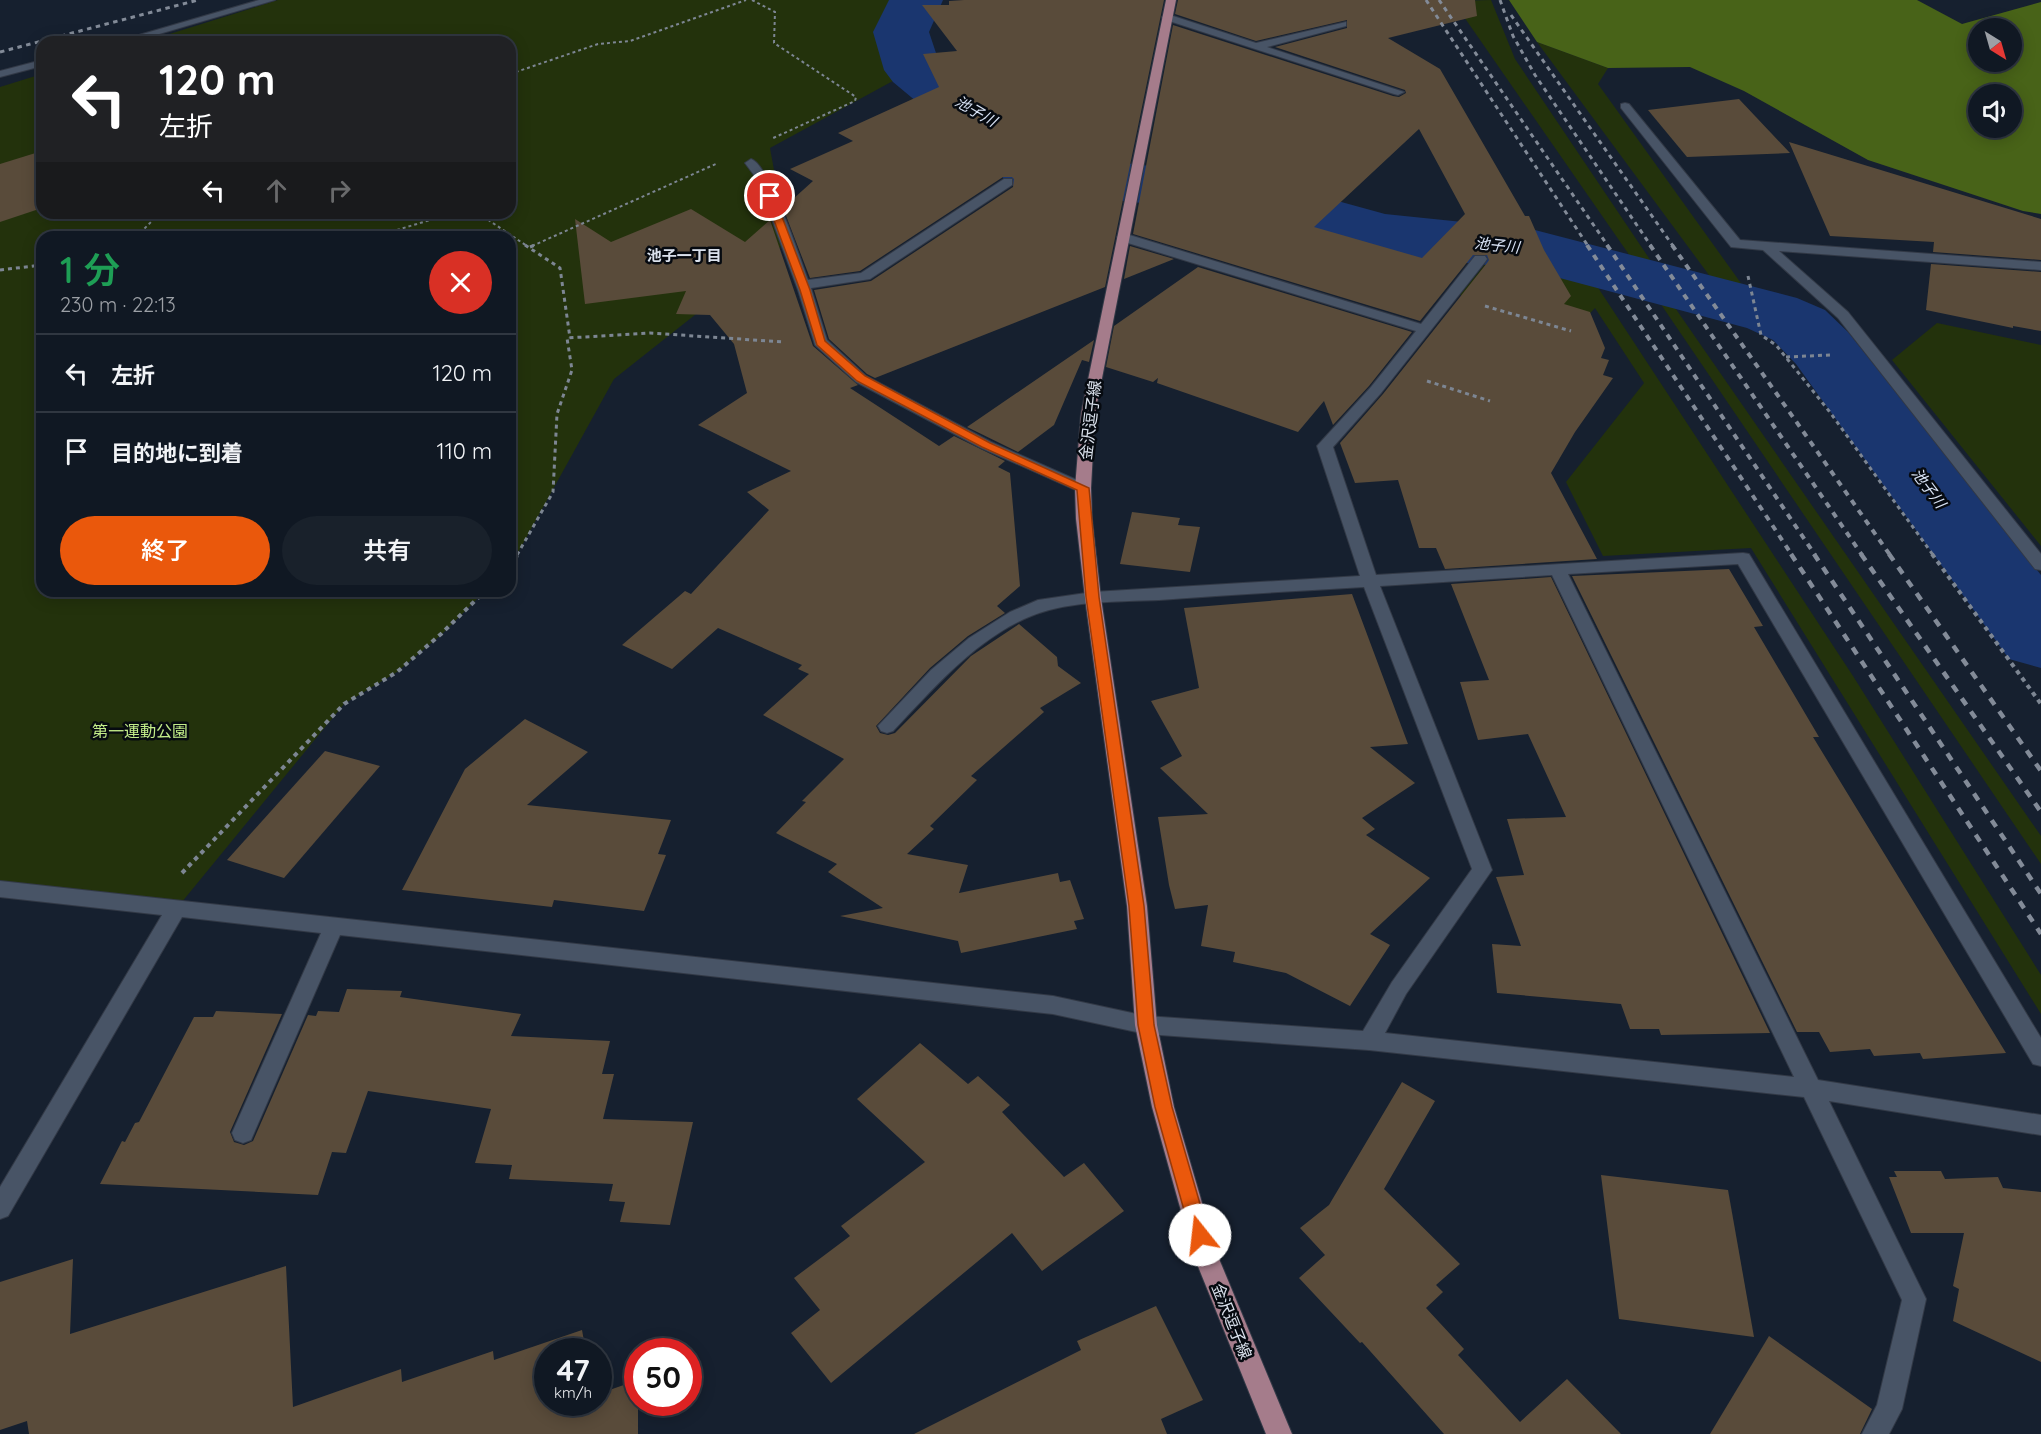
<!DOCTYPE html>
<html lang="ja">
<head>
<meta charset="utf-8">
<style>
	:root { --surface:#101823; --page:#19212b; --text:#f1f3f6; --muted:#9ca0a6; --line:#303741; --accent:#ea580c }
	body { margin:0; font-family:Quicksand,"Noto Sans JP",sans-serif; background:var(--page); color:var(--text); height:100vh; display:flex; flex-direction:column; font-size:22px; white-space:nowrap }
	* { box-sizing:border-box; margin:0 }
	p { font-size:20px; color:var(--muted) }
	.icon { flex:none; width:33px; height:33px; fill:none; stroke:currentColor; stroke-width:2; stroke-linecap:round; stroke-linejoin:round }
	.map { position:relative; flex:1; overflow:hidden }
	.details { position:absolute; left:36px; top:231px; width:480px; height:366px; display:flex; flex-direction:column; background:var(--surface); border-radius:18px; box-shadow:0 3px 15px #0003,0 0 0 2px var(--line) }
	.details>* { flex:none }
	.banner { position:absolute; left:36px; top:36px; width:480px; height:183px; border-radius:18px; box-shadow:0 3px 15px #0003,0 0 0 2px var(--line); background:#202124; color:#fff; overflow:hidden }
	.needle { width:39px; rotate:143deg }
	.fabs { position:absolute; left:1968px; top:18px; display:grid; gap:12px }
	.fabs a { display:grid; place-items:center; width:54px; height:54px; border-radius:50%; background:var(--surface); box-shadow:0 3px 15px #0003,0 0 0 2px var(--line); font-size:30px }
	.speed { position:absolute; left:534px; top:1338px; display:flex; gap:12px; font-size:30px; font-weight:700; text-align:center }
	.speed>* { display:grid; place-content:center; width:78px; height:78px; border-radius:50%; background:var(--surface); box-shadow:0 3px 15px #0003,0 0 0 2px var(--line); line-height:1 }
	.speed small { font-size:15px; font-weight:400 }
	.speed .limit { border:9px solid #d22; background:#fff; color:#111 }
	.pin { position:absolute; display:grid; place-items:center; width:51px; height:51px; color:#fff; margin:-26px; border:3px solid #fff; border-radius:50%; box-shadow:0 2px 6px #0007 }
	.me { position:absolute; width:66px; margin:-33px; rotate:344deg; stroke-linejoin:round; filter:drop-shadow(0 0 4px #0008) }
	.turn { display:flex; align-items:center; gap:21px; height:126px; padding:0 24px; font-size:27px }
	.turn .icon { width:78px; height:78px; stroke-width:2.5 }
	.turn b { display:block; font-size:42px; line-height:51px }
	.lanes { display:flex; align-items:center; height:57px; padding:0 24px; background:#0003; justify-content:center; gap:30px; direction:ltr }
	.lanes .off { opacity:.35 }
	.round { display:grid; place-items:center; flex:none; width:63px; height:63px; border-radius:32px; background:var(--page) }
	.headline { display:flex; align-items:center; justify-content:space-between; height:102px; padding:0 24px }
	h1 { font-size:36px; font-weight:600; line-height:45px; color:#1e9e55 }
	.button { display:flex; gap:12px; margin-top:auto; padding:12px 24px }
	.button a { flex:1; height:69px; border-radius:36px; background:var(--accent); color:#fff; font-size:24px; font-weight:600; line-height:69px; text-align:center }
	.button a+a { background:var(--page); color:var(--text) }
	ul { padding:0; list-style:none }
	li { display:flex; align-items:center; gap:18px; height:78px; padding:0 24px; border-top:2px solid var(--line) }
	li div { flex:1 }
	li b { display:block; font-size:22px }
	li em { font-style:normal }
	.map>svg:first-child { display:block }
	.green { fill:#23320c }
	.forest { fill:#486318; fill-rule:evenodd }
	.lines { fill:none; stroke-linecap:round; stroke-linejoin:round }
	.river { fill:#1a366f; fill-rule:evenodd }
	.building { fill:#594b3a; fill-rule:evenodd }
	.minor-casing { stroke:#323946; stroke-width:2 }
	.major-casing { stroke:#323946; stroke-width:2 }
	.path-far2 { stroke:#7d8693; stroke-width:2; stroke-dasharray:3 3; stroke-linecap:butt }
	.path-far1 { stroke:#7d8693; stroke-width:3; stroke-dasharray:4 4; stroke-linecap:butt }
	.path { stroke:#7d8693; stroke-width:4; stroke-dasharray:4.5 4.5; stroke-linecap:butt }
	.minor { fill:#485466; fill-rule:evenodd }
	.major { fill:#a57c8b; fill-rule:evenodd }
	.rail-far2 { stroke:#838b98; stroke-width:3; stroke-dasharray:4.5 4.5; stroke-linecap:butt }
	.rail-far1 { stroke:#838b98; stroke-width:4; stroke-dasharray:6 6; stroke-linecap:butt }
	.rail { stroke:#838b98; stroke-width:4.5; stroke-dasharray:8 8; stroke-linecap:butt }
	.route { fill:#ea580c; stroke:#983908; stroke-width:1.5 }
	.labels { text-anchor:middle; dominant-baseline:central; stroke-width:5; stroke-linejoin:round; paint-order:stroke }
	.far-water-label { font-size:15px; font-style:italic; fill:#dae4f6; stroke:#060a10 }
	.far-neighbourhood-label { font-size:15px; font-weight:bold; fill:#dae1ec; stroke:#060a10 }
	.street-label { font-size:16px; fill:#dae1ec; stroke:#060a10 }
	.park-label { font-size:16px; fill:#c3ed89; stroke:#060a10 }
</style>
</head>
<body>
<div class="map">
<svg width="2041" height="1434" viewBox="0 0 2041 1434">
	<rect width="100%" height="100%" fill="#16202f"/>
	<g class="green">
		<polygon points="278,0 910,0 913,70 770,148 787,242 614,379 510,567 510,237 42,237 42,591 485,591 442,634 397,672 344,704 177,908 0,889 0,87 42,74 42,213 510,213 510,42 144,42"/>
		<polygon points="1491,0 1515,59 1659,273 1639,269 1453,1"/>
		<polygon points="1537,42 1608,68 1598,84 1743,286 1744,294 1720,290"/>
		<polygon points="1487,262 1532,267 1593,280 1853,676 2041,975 2041,1014 1751,548 1603,556 1566,482 1644,383 1595,308 1575,329 1460,295"/>
		<polygon points="1656,297 1671,302 2041,836 2041,864"/>
		<polygon points="1937,323 2041,345 2041,546 1892,360"/>
	</g>
	<path class="forest" d="M1509,0H1917L1962,24L2041,2V214L2023,211L1868,160L1744,91L1690,67L1608,68L1537,42ZM1978,28H2012V62H1978ZM1978,94H2012V128H1978Z"/>
	<g class="lines">
		<polygon class="river" points="889,0 943,0 929,32 939,62 959,78 1022,111 1038,128 1055,158 1058,159 1091,159 1226,175 1294,189 1385,214 1531,229 1797,298 1825,310 1848,332 2041,575 2041,668 2009,659 1796,364 1773,340 1747,328 1526,269 1381,254 1260,220 1226,213 1091,197 1051,197 1028,192 1007,183 997,170 988,147 978,137 917,102 893,82 884,70 873,32"/>
	</g>
	<g class="building">
		<polygon points="964,0 1164,0 1105,287 875,378 867,374 829,339 814,290 871,281 1013,187 1014,179 1012,177 1003,177 860,271 810,278 783,208 813,181 790,169 853,141 838,133 939,87 923,54 957,51 922,5 949,5 949,1"/>
		<path d="M1178,0H1475L1477,16L1388,38L1440,69L1525,216H1529L1544,250L1571,296L1564,304L1590,312L1605,348L1601,358L1609,360L1603,375L1613,378L1575,432L1551,473L1597,559L1445,569L1436,548H1419L1398,480L1355,483L1340,443L1383,394L1487,263L1489,260L1487,255H1473L1420,321L1133,234L1173,25L1393,96L1399,97L1406,93L1405,90L1275,47L1347,28V20L1256,41L1175,14ZM1419,129L1465,214L1422,258L1314,227Z"/>
		<polygon points="1739,99 1790,153 1687,157 1648,110"/>
		<polygon points="1789,142 2041,219 2041,260 1933,252 1934,242 1830,236"/>
		<polygon points="42,151 42,208 0,222 0,164"/>
		<polygon points="691,209 745,242 770,220 813,346 858,385 850,388 939,446 954,436 1005,461 998,467 1010,473 1020,586 997,606 1005,613 968,636 930,668 876,726 880,733 888,735 895,733 971,656 1019,624 1057,657 1058,666 1081,683 1040,708 1044,712 971,776 977,780 930,826 934,829 907,854 968,865 959,893 1058,873 1060,882 1070,880 1084,919 1074,921 1077,929 961,953 958,941 840,916 883,908 828,872 837,864 776,833 806,802 802,801 844,759 763,715 809,674 798,669 802,665 718,628 672,669 622,645 685,591 691,594 769,510 747,492 791,471 698,425 747,393 734,344 710,315 676,314 686,291 585,304 575,219 611,242"/>
		<polygon points="1130,246 1174,259 1124,279"/>
		<polygon points="1931,264 2041,272 2041,331 2013,326 2013,328 1926,310"/>
		<polygon points="1198,267 1412,332 1369,386 1333,425 1324,401 1298,432 1157,383 1158,378 1153,382 1106,367 1114,326"/>
		<polygon points="1094,340 1089,362 1082,360 1054,425 1018,452 967,427"/>
		<polygon points="1132,512 1180,518 1178,525 1200,527 1190,572 1120,564"/>
		<polygon points="1729,569 1763,626 1754,627 1819,737 1813,737 2006,1053 1923,1059 1920,1053 1874,1056 1870,1049 1830,1052 1819,1032 1797,1032 1572,576"/>
		<polygon points="1551,577 1770,1033 1661,1035 1659,1029 1630,1029 1621,1004 1497,993 1492,944 1521,946 1496,877 1524,875 1507,819 1566,817 1528,734 1478,740 1460,682 1489,680 1451,584"/>
		<polygon points="1352,594 1408,744 1370,747 1415,783 1362,818 1375,829 1366,835 1430,878 1370,934 1390,945 1350,1006 1286,973 1233,962 1235,952 1201,946 1208,905 1175,909 1169,885 1158,817 1208,814 1160,768 1182,756 1151,701 1199,688 1184,608"/>
		<polygon points="525,719 588,752 527,805 671,820 658,854 666,855 644,911 554,900 552,907 402,890 465,769"/>
		<polygon points="325,751 380,766 284,878 227,860"/>
		<polygon points="347,989 402,991 400,997 521,1014 511,1036 610,1041 602,1074 614,1074 603,1119 693,1122 670,1225 620,1222 625,1202 609,1201 613,1184 509,1179 512,1165 475,1163 491,1109 368,1091 346,1153 332,1152 318,1195 100,1184 122,1141 125,1142 135,1123 139,1122 194,1017 213,1017 216,1011 282,1014 230,1132 234,1142 244,1145 253,1141 308,1015 316,1016 318,1011 339,1012"/>
		<polygon points="920,1043 968,1084 978,1076 1010,1105 1002,1112 1064,1177 1084,1163 1124,1211 1042,1271 1012,1233 831,1383 791,1333 820,1310 794,1278 850,1236 841,1226 925,1162 857,1099"/>
		<polygon points="1402,1082 1435,1101 1384,1189 1460,1264 1436,1285 1443,1292 1426,1308 1464,1349 1458,1355 1520,1422 1567,1379 1621,1434 1444,1434 1362,1342 1360,1343 1299,1278 1325,1255 1300,1228 1329,1205"/>
		<polygon points="1894,1171 1941,1171 1945,1179 1998,1177 2003,1188 2041,1192 2041,1362 1953,1321 1959,1289 1953,1286 1964,1233 1911,1233 1889,1177 1897,1177"/>
		<polygon points="1601,1175 1728,1190 1754,1337 1619,1319"/>
		<polygon points="73,1259 70,1334 286,1266 293,1407 401,1369 402,1382 493,1351 494,1360 582,1330 586,1352 548,1352 548,1402 598,1402 598,1394 638,1380 638,1434 29,1434 27,1421 0,1430 0,1282"/>
		<polygon points="1156,1306 1203,1400 1161,1419 1167,1434 914,1434 1081,1350 1077,1341"/>
		<polygon points="1769,1336 1872,1409 1860,1434 1710,1434"/>
	</g>
	<g class="lines">
		<defs>
			<g id="minor">
				<polygon points="259,0 275,0 132,42 115,42"/>
				<polygon points="1167,14 1256,43 1346,22 1346,26 1267,47 1404,92 1398,95 1394,94 1163,19 1162,17"/>
				<polygon points="42,60 42,66 0,77 0,71"/>
				<polygon points="1625,103 1629,104 1740,240 2041,262 2041,270 1779,251 1848,312 2041,554 2041,570 2035,569 1838,318 1763,250 1731,247 1621,108 1621,104"/>
				<path d="M751,159C770,165 800,259 808,280L861,273L1004,179H1012V185L870,279L811,288L827,340L866,376L991,442L1088,485L1091,488L1088,491H1078L981,448L856,382L815,345L798,290L757,179L745,163Z"/>
				<path d="M1123,233L1421,324L1475,256H1485L1487,259L1485,262L1381,393L1333,447L1376,575L1743,553L1749,554L2041,1038V1066L2033,1064L1738,564L1568,574L1818,1080L2041,1115V1135L1829,1101L1926,1299L1902,1409L1889,1434H1862L1877,1405L1902,1300L1804,1097L1369,1050L1146,1034L1053,1014L340,935L251,1140L243,1143L235,1140L232,1133L321,933L182,917L8,1216L0,1219V1187L162,915L0,897V881L1053,996L1146,1016L1363,1031L1392,982L1472,869L1364,587C1295,591 1227,595 1159,600C1114,602 1066,600 1024,619C972,643 932,690 893,731L887,733L881,731L878,726L931,670L969,638L1010,612L1038,600L1093,592L1360,576L1317,446L1371,387L1416,331L1118,240L1117,237ZM1552,575L1794,1077L1385,1033L1406,994L1492,870L1380,586Z"/>
			</g>
			<polygon id="major" points="1166,0 1176,0 1095,414 1091,488 1092,519 1101,598 1147,906 1157,1025 1174,1107 1217,1254 1292,1434 1266,1434 1193,1254 1152,1107 1135,1025 1127,906 1085,598 1076,519 1075,488 1081,414"/>
		</defs>
		<use href="#minor" class="minor-casing"/>
		<use href="#major" class="major-casing"/>
		<g class="path-far2">
			<polyline points="752,0 775,12 774,43 856,97 855,101 771,139"/>
			<polyline points="510,74 598,44 630,41 746,0"/>
			<polyline points="478,213 527,246"/>
			<polyline points="136,237 160,213"/>
			<polyline points="374,237 453,213"/>
			<polyline points="532,246 718,163"/>
		</g>
		<g class="path-far1">
			<polyline points="525,245 560,268 570,338"/>
			<polyline points="530,247 535,245"/>
			<polyline points="0,270 42,265"/>
			<polyline points="1748,276 1761,335 1776,345 1829,411 1933,555"/>
			<polyline points="1485,306 1571,331"/>
			<polyline points="1786,357 1830,355"/>
			<polyline points="1427,381 1490,401"/>
			<polyline points="517,555 553,492 557,414 572,370 567,338 650,333 784,342"/>
		</g>
		<g class="path">
			<polyline points="1932,554 2041,704"/>
			<polyline points="510,567 518,554"/>
			<polyline points="182,873 344,704 397,672 441,634 485,591"/>
		</g>
		<use href="#minor" class="minor"/>
		<use href="#major" class="major"/>
		<g class="rail-far2">
			<polyline points="1426,0 1588,246"/>
			<polyline points="1439,0 1608,246"/>
			<polyline points="1500,0 1513,36 1535,75 1651,246"/>
			<polyline points="1511,15 1673,246"/>
			<polyline points="0,52 198,0"/>
		</g>
		<g class="rail-far1">
			<polyline points="1587,245 1792,555"/>
			<polyline points="1607,245 1815,555"/>
			<polyline points="1650,245 1862,555"/>
			<polyline points="1672,245 1890,555"/>
		</g>
		<g class="rail">
			<polyline points="1791,554 2041,934"/>
			<polyline points="1814,554 2041,894"/>
			<polyline points="1861,554 2041,812"/>
			<polyline points="1889,554 2041,771"/>
		</g>
	</g>
	<polygon class="route" points="766,194 774,196 810,290 825,341 865,376 990,443 1089,488 1099,597 1144,906 1154,1025 1172,1107 1209,1235 1206,1241 1200,1244 1194,1241 1191,1235 1155,1107 1138,1025 1129,906 1086,597 1077,490 982,447 857,381 817,345 800,290 765,196"/>
	<g class="labels">
		<g class="far-water-label">
			<text transform="translate(976 111) rotate(30)">池子川</text>
			<text transform="translate(1497 245) rotate(6)">池子川</text>
			<text transform="translate(1929 488) rotate(53)">池子川</text>
		</g>
		<g class="far-neighbourhood-label">
			<text x="684" y="255">池子一丁目</text>
		</g>
		<g class="street-label">
			<text transform="translate(1090 420) rotate(-83)">金沢逗子線</text>
			<text transform="translate(1232 1321) rotate(68)">金沢逗子線</text>
		</g>
		<g class="park-label">
			<text x="140" y="731">第一運動公園</text>
		</g>
	</g>
</svg>
<div class="fabs">
<a><svg class="needle" viewBox="-14 -14 28 28"><path d="M0-13l5 13h-10z" fill="#e53935"/><path d="M0 13l5-13h-10z" fill="#9ca0a6"/></svg></a>
<a><svg class="icon" aria-label="sound" viewBox="0 0 24 24"><path d="M4 9h4l5-4v14l-5-4H4zM17 9q2 3 0 6"/></svg></a>
</div>
<div class="speed"><div>47<small>km/h</small></div><div class="limit">50</div></div>
<div class="pin" style="left:770px;top:196px;background:#d93025"><svg class="icon" aria-label="arrive" viewBox="0 0 24 24"><path d="M6 21V4h12l-3 4 3 4H6"/></svg></div>
<svg class="me" style="left:1200px;top:1235px" viewBox="-20 -20 40 40"><circle r="19" fill="#fff"/><path d="M0-13L10 11 0 6-10 11z" fill="#ea580c"/></svg>
<div class="banner">
<div class="turn"><svg class="icon" aria-label="left" viewBox="0 0 24 24"><path d="M17 20v-9H6M10 6l-5 5 5 5"/></svg><div><b>120 m</b>左折</div></div>
<div class="lanes"><svg class="icon" aria-label="left" viewBox="0 0 24 24"><path d="M17 20v-9H6M10 6l-5 5 5 5"/></svg><svg class="icon off" aria-label="ahead" viewBox="0 0 24 24"><path d="M12 20V5M6 11l6-6 6 6"/></svg><svg class="icon off" aria-label="right" viewBox="0 0 24 24"><path d="M7 20v-9h11M14 6l5 5-5 5"/></svg></div>
</div>
<section class="details">
<div class="headline"><div><h1>1 分</h1><p>230 m · 22:13</p></div><a class="round" style="background:#d93025;color:#fff"><svg class="icon" aria-label="close" viewBox="0 0 24 24"><path d="M6 6l12 12M18 6L6 18"/></svg></a></div>
<ul>
<li><svg class="icon" aria-label="left" viewBox="0 0 24 24"><path d="M17 20v-9H6M10 6l-5 5 5 5"/></svg><div><b>左折</b></div><em>120 m</em></li>
<li><svg class="icon" aria-label="arrive" viewBox="0 0 24 24"><path d="M6 21V4h12l-3 4 3 4H6"/></svg><div><b>目的地に到着</b></div><em>110 m</em></li>
</ul>
<div class="button"><a>終了</a><a>共有</a></div>
</section>
</div>
</body>
</html>
